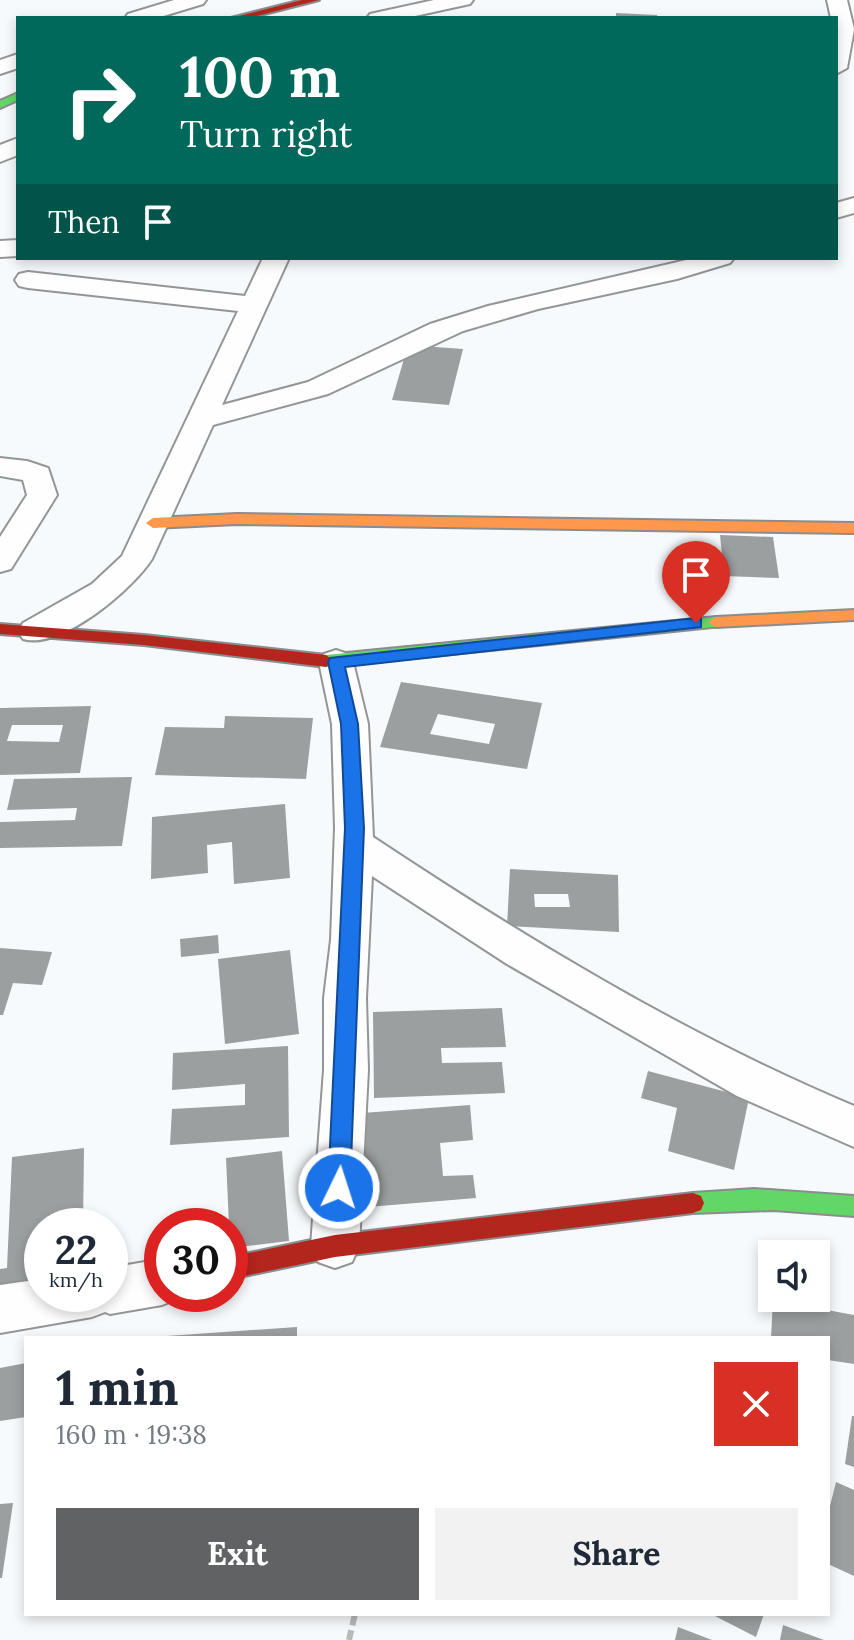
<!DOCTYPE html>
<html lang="en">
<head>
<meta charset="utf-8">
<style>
	:root { --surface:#fff; --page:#f2f2f3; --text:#1f2937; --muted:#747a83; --accent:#616263 }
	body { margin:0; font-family:Lora,serif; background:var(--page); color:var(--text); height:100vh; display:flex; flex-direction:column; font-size:30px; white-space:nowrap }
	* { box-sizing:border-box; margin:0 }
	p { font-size:26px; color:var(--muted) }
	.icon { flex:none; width:44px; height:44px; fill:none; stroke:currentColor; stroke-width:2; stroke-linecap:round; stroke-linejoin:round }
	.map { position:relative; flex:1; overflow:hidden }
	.panel { position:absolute; left:24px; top:1336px; width:806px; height:280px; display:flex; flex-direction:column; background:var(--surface); border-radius:0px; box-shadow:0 4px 12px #0003 }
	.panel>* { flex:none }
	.top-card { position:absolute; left:16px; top:16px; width:822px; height:244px; border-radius:0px; box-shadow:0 4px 12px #0003; background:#00695c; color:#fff; overflow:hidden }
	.controls { position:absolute; left:758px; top:1240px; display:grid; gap:16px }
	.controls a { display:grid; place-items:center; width:72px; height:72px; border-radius:0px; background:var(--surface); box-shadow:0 4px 12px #0003; font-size:40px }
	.speed { position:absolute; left:24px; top:1208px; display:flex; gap:16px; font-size:40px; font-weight:700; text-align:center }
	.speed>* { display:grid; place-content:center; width:104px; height:104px; border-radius:50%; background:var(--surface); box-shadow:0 4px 12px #0003; line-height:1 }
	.speed small { font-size:20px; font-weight:400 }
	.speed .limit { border:12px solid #d22; background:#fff; color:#111 }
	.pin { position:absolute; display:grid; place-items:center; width:68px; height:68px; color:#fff; margin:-82px -34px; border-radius:50% 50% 50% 0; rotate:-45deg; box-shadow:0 0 8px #0007 }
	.pin .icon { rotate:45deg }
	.me { position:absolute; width:88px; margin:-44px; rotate:4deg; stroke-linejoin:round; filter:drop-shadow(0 0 6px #0008) }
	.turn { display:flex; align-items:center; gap:28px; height:168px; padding:0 32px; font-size:36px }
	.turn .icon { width:104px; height:104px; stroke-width:2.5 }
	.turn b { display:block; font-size:56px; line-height:68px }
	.then { display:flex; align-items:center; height:76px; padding:0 32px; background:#0003; gap:16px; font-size:30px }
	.round { display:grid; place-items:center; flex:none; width:84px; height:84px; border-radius:0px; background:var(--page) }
	.head { display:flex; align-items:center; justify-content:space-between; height:136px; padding:0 32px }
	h1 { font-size:48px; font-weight:800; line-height:60px }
	.action { display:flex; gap:16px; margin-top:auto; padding:16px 32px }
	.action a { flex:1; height:92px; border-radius:0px; background:var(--accent); color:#fff; font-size:32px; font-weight:800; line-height:92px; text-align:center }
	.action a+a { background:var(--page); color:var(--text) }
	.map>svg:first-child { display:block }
	.building { fill:#9b9fa0; fill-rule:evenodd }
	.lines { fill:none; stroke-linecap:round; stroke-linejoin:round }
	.street-casing { stroke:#949596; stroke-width:4 }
	.fast-casing { stroke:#8b8c8d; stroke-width:4 }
	.slow-casing { stroke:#8b8c8d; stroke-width:4 }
	.jam-casing { stroke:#8b8c8d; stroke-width:4 }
	.path { stroke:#b8b9b9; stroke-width:6; stroke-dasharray:10 5; stroke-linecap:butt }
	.street { fill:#fefeff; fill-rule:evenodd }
	.fast { fill:#63d668; fill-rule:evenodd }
	.slow { fill:#ff974d; fill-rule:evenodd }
	.jam { fill:#b3261e; fill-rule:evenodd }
	.route { fill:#1a73e8; stroke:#114b97; stroke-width:2 }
</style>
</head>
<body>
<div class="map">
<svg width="854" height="1640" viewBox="0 0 854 1640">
	<rect width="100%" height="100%" fill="#f7fafc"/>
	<g class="building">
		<polygon points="616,13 657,15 657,18 616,18"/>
		<polygon points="408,345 463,349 449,405 392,400"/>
		<polygon points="720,535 773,537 779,578 724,576"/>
		<path d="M401,682L542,703L527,769L380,747ZM438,714L495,724L489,744L430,734Z"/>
		<path d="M91,706L80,773L0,775V708ZM12,725H63L59,742L7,741Z"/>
		<polygon points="225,716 313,718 306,779 155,775 165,727 224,728"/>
		<polygon points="132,777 122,846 0,848 0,822 75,820 77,808 7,810 14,779"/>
		<polygon points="285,804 290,878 234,884 232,842 207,845 208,873 151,879 152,817"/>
		<path d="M510,869L618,875L619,932L507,926ZM534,894H568L570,907H535Z"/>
		<polygon points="218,935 219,953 181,957 180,939"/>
		<polygon points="0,948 52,952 42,985 13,983 3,1015 0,1015"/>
		<polygon points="290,950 299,1034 225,1044 218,959"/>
		<polygon points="502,1008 506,1047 441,1048 442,1063 502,1062 505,1093 374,1098 373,1012"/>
		<polygon points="288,1046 289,1137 170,1145 172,1109 245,1105 245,1084 172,1090 173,1053"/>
		<polygon points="648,1071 749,1098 734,1170 668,1151 677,1108 641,1098"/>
		<polygon points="470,1105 473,1140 440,1143 443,1176 473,1175 476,1198 368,1207 362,1113"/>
		<polygon points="84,1148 83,1226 42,1226 42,1292 0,1297 0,1269 7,1268 12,1157"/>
		<polygon points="282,1151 289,1241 230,1248 226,1158"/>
		<polygon points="773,1300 854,1315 854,1364 828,1360 828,1338 771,1338"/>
		<polygon points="297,1327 297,1338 167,1338 167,1336"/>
		<polygon points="26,1363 26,1417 0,1421 0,1368"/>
		<polygon points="852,1416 854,1416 854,1467 845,1464"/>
		<polygon points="836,1482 854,1490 854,1576 828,1564 828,1514"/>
		<polygon points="13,1503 2,1578 0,1578 0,1504"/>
		<polygon points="711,1614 764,1614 756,1637"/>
		<polygon points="783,1625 824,1640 780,1640"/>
		<polygon points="678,1627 712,1640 675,1640"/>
	</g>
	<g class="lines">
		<defs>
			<g id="street">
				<polygon points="174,0 206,0 203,4 157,18 125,18 128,14"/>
				<polygon points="434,0 473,0 470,4 406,18 367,18 370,14"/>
				<polygon points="827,0 847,0 854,29 847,68 836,74 836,18 831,18"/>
				<polygon points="18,54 18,68 0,74 0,60"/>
				<polygon points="18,138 18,155 0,162 0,145"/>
				<polygon points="854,198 854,213 836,218 836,203"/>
				<polygon points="18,240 18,256 0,257 0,241"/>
				<path d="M263,258H289L222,405L308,382L430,324L488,306L695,258H734L730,263L677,279L538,309L463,331L328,394L213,425L152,559C132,590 61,650 23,639L18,631L23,623L92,584L122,556L238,311L28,288L19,286L15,280L19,274L28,272L245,296Z"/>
				<polygon points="0,458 27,461 48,468 57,495 11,569 0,572 0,537 27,495 23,480 0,476"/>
				<path d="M336,650L348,654L353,662L368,724L373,837C525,938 685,1035 854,1106V1147L737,1096L507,964L372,876L366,998L368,1070L359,1246L352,1262L335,1268L318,1262L311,1246L324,1070V998L331,940L335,828L332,724L319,662L324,654Z"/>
				<polygon points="162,1259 162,1294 181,1294 179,1298 162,1305 110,1314 105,1312 92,1317 0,1333 0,1285 42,1279 42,1294 110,1294 110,1268"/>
			</g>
			<g id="fast">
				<polygon points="18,93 18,100 0,108 0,101"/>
				<polygon points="716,617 722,618 724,622 722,626 326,667 318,661 326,655"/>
				<polygon points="754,1189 854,1196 854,1216 774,1210 693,1213 685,1210 682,1203 685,1196 693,1193"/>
			</g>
			<g id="slow">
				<polygon points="237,514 854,523 854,533 237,524 153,528 146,523 153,518"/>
				<polygon points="854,610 854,620 716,627 708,622 716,617"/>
			</g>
			<g id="jam">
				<polygon points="302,0 319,0 249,18 231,18"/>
				<polygon points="0,624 144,635 326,655 334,661 326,667 144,645 0,634"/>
				<polygon points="693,1193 701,1196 704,1203 701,1210 693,1213 335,1257 230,1279 230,1257 335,1235"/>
			</g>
		</defs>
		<use href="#street" class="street-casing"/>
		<use href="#fast" class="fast-casing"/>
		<use href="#slow" class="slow-casing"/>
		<use href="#jam" class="jam-casing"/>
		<polyline class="path" points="349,1640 355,1614"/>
		<use href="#street" class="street"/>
		<use href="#fast" class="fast"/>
		<use href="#slow" class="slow"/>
		<use href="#jam" class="jam"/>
	</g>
	<polygon class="route" points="696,618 701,619 701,627 345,667 358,724 364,828 350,1188 347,1195 339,1198 331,1195 328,1188 345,828 341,724 328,662 330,658"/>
</svg>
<div class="controls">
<a><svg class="icon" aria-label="sound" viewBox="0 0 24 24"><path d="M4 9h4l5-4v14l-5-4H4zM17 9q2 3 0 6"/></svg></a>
</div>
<div class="speed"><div>22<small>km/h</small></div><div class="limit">30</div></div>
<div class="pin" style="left:696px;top:623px;background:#d93025"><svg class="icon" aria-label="arrive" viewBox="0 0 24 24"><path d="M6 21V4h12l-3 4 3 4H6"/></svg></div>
<svg class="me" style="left:339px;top:1188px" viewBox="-20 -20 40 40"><circle r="17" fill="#1a73e8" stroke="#fff" stroke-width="3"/><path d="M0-11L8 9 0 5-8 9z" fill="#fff"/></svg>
<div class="top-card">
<div class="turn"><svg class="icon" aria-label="right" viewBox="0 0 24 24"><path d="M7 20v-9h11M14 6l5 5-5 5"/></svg><div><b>100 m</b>Turn right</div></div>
<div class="then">Then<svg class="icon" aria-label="arrive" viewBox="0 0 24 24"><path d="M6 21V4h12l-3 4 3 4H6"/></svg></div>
</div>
<section class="panel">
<div class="head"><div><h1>1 min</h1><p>160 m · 19:38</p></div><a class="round" style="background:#d93025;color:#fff"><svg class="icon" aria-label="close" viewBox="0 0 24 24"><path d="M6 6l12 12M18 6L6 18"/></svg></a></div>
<div class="action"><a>Exit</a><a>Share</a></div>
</section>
</div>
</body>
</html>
